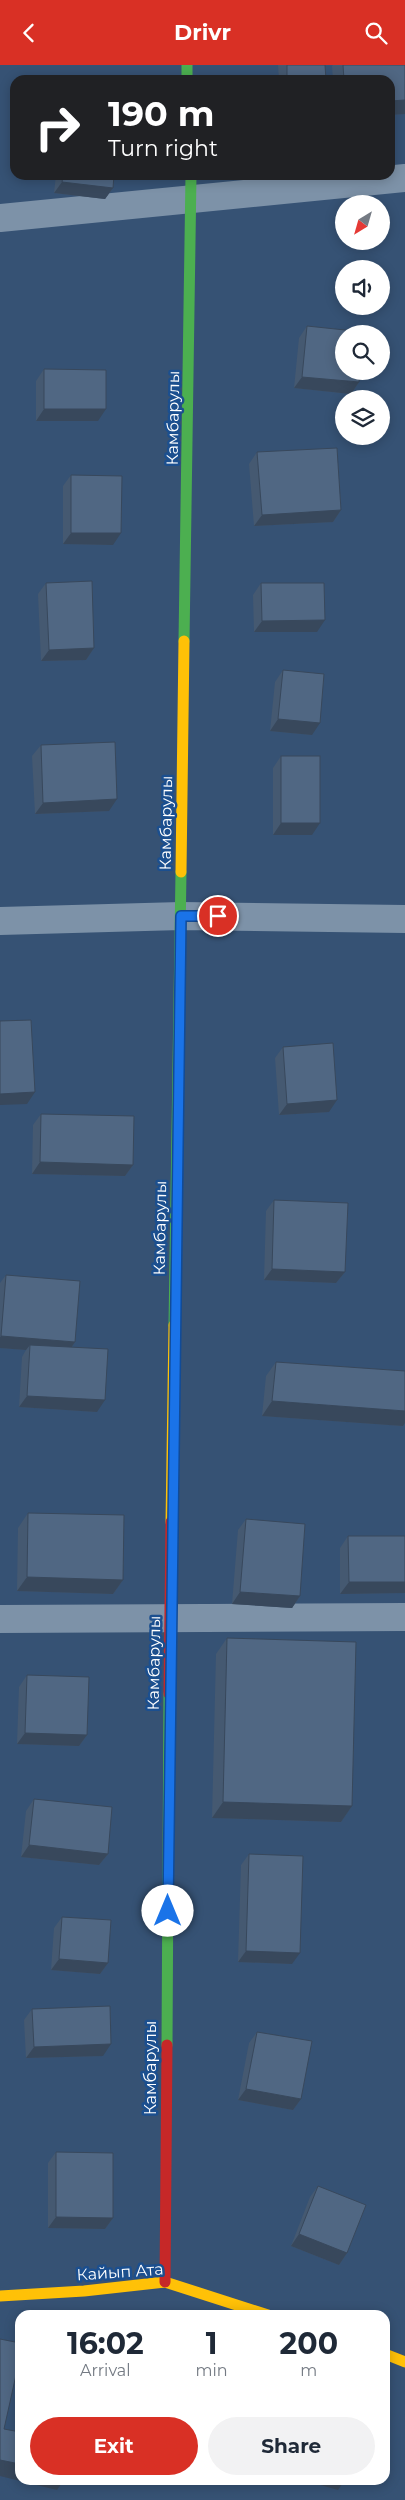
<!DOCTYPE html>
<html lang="en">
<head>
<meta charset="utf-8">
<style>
	:root { --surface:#fff; --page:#f2f2f3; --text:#1f2937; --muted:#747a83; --accent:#d93025 }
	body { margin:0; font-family:Montserrat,sans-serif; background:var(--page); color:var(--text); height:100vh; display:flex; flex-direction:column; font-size:19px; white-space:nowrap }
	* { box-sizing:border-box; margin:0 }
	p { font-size:16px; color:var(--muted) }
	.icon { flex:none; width:28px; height:28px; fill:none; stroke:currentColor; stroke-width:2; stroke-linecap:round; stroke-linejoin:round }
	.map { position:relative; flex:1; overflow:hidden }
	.sheet { position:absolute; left:15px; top:2245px; width:375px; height:175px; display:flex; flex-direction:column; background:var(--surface); border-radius:15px; box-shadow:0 2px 12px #0003 }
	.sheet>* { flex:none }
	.hud { position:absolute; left:10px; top:10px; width:385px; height:105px; border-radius:15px; box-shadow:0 2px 12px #0003; background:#202124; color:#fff; overflow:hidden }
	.needle { width:32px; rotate:217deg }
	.tools { position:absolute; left:335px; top:130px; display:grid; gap:10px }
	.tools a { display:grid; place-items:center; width:55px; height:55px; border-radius:50%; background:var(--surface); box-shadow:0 2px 12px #0003; font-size:25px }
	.pin { position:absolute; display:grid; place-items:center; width:42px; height:42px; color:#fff; margin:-21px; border:2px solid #fff; border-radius:50%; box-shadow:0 1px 5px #0007 }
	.me { position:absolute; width:55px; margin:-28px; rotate:0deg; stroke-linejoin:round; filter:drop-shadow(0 0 4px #0008) }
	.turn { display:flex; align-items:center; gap:18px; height:105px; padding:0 15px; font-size:22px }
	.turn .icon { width:65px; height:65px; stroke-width:2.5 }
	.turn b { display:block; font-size:35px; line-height:42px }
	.eta { display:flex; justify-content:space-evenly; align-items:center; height:85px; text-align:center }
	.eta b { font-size:30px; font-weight:700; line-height:35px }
	.cta { display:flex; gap:10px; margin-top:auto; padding:10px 15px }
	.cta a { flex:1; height:58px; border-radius:30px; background:var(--accent); color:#fff; font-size:20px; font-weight:700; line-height:58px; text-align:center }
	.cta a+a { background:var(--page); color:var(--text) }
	header { display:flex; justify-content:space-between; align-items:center; height:65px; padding:0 15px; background:var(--accent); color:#fff; font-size:22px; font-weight:700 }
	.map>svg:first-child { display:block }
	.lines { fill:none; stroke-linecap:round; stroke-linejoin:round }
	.street { stroke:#7d92a8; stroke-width:28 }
	.fast { stroke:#4caf50; stroke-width:11 }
	.slow { stroke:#ffc107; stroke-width:11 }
	.jam { stroke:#c62828; stroke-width:11 }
	.wall { fill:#455971 }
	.shaded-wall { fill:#38485c }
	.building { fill:#506783; stroke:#38485c }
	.route-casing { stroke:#114b97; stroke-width:12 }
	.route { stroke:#1a73e8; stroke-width:9 }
	.labels { text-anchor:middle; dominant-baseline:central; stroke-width:5; stroke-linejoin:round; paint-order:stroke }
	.street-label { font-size:16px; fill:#fff; stroke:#1b4f8f }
</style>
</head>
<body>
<header><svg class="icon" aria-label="back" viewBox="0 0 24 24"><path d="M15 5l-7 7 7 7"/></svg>Drivr<svg class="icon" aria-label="search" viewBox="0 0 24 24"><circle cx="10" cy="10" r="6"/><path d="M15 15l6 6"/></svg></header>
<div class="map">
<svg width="405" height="2435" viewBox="0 0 405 2435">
	<rect width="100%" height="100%" fill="#365274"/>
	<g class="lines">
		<g class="street">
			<polyline points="0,153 405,113"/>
			<polyline points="0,856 181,851 405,854"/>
			<polyline points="0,1554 405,1552"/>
		</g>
		<g class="fast">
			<polyline points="187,0 187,15"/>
			<polyline points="184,576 191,110"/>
			<polyline points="174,1260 181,807"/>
			<polyline points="167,1980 169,1629"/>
		</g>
		<g class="slow">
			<polyline points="181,807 184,576"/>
			<polyline points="171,1457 174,1260"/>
			<polyline points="0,2231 84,2226 165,2217 268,2250"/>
			<polyline points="385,2289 405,2297"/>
		</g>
		<g class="jam">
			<polyline points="169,1629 171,1457"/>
			<polyline points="165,2217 167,1980"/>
		</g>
	</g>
	<g class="wall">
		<polygon points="278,0 325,0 326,15 279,15"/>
		<polygon points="333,0 405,0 405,49 390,50 390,15 333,15 332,1"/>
		<polygon points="56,110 114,110 113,123 105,134 54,128"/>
		<polygon points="307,261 359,317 351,329 294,323 299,273"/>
		<polygon points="44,304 98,356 36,356 36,316"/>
		<polygon points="257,387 341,445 333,457 254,461 249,399"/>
		<polygon points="71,410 113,480 63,479 63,421"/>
		<polygon points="46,518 94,583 86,595 41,596 38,529"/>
		<polygon points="261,518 317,567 254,567 253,530"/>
		<polygon points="283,605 312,670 270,666 275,617"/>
		<polygon points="41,680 109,746 35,749 32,691"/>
		<polygon points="281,691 312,770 273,770 273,703"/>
		<polygon points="283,982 329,1047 279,1050 275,993"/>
		<polygon points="41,1049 133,1100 125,1111 32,1109 33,1060"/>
		<polygon points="274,1135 345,1207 336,1218 264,1215 266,1146"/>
		<polygon points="6,1210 75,1277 71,1283 97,1347 19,1342 22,1292 26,1285 0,1283 0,1218"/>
		<polygon points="276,1297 405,1306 405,1358 403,1361 262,1351 266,1311"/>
		<polygon points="28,1448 123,1515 113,1529 17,1526 18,1463"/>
		<polygon points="246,1454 300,1531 292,1543 232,1539 238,1465"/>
		<polygon points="348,1471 405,1471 405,1528 340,1529 340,1483"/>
		<polygon points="227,1573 352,1741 341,1757 212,1753 216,1589"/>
		<polygon points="27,1610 87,1670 79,1681 17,1679 19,1622"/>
		<polygon points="34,1734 108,1789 99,1800 21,1792 26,1746"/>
		<polygon points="249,1789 292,1899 238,1897 241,1800"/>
		<polygon points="62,1852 108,1898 100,1909 51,1905 54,1863"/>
		<polygon points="32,1944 103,1991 26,1993 24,1955"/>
		<polygon points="257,1967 301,2034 293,2045 238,2035 249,1978"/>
		<polygon points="56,2087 113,2153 105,2164 48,2163 48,2098"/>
		<polygon points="318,2121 347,2188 339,2200 291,2181 310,2132"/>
	</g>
	<g class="shaded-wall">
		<polygon points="405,35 405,49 390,50 390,36"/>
		<polygon points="62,117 113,123 105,134 54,128"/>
		<polygon points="302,312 359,317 351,329 294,323"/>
		<polygon points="44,344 106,344 98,356 36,356"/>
		<polygon points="341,445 333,457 254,461 262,450"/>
		<polygon points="71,468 121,468 113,480 63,479"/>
		<polygon points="325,555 317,567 254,567 262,556"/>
		<polygon points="94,583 86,595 41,596 49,585"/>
		<polygon points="278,654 320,658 312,670 270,666"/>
		<polygon points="117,734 109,746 35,749 43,738"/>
		<polygon points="281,758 320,758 312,770 273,770"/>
		<polygon points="35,1027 27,1039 0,1040 0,1029"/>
		<polygon points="337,1035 329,1047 279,1050 287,1039"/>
		<polygon points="40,1097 133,1100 125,1111 32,1109"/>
		<polygon points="272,1204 345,1207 336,1218 264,1215"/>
		<polygon points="1,1271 75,1277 67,1289 30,1280 26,1285 0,1283 0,1272"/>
		<polygon points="27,1331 105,1335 97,1347 19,1342"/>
		<polygon points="272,1336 405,1346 405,1358 403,1361 262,1351"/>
		<polygon points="27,1512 123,1515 113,1529 17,1526"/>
		<polygon points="349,1517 405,1517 405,1528 340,1529"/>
		<polygon points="240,1527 300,1531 292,1543 232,1539"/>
		<polygon points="25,1668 87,1670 79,1681 17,1679"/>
		<polygon points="223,1737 352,1741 341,1757 212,1753"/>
		<polygon points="29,1780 108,1789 99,1800 21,1792"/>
		<polygon points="246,1886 300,1888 292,1899 238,1897"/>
		<polygon points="59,1894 108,1898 100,1909 51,1905"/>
		<polygon points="111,1979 103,1991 26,1993 34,1982"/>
		<polygon points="246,2024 301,2034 293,2045 238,2035"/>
		<polygon points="56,2152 113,2153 105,2164 48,2163"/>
		<polygon points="299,2169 347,2188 339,2200 291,2181"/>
		<polygon points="0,2395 20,2399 20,2415 64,2415 57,2425 0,2411"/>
		<polygon points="303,2415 345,2415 338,2425"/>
	</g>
	<g class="building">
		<polygon points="287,0 325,0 326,15 287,15"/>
		<polygon points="343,0 405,0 405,35 390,36 390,15 344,15"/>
		<polygon points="63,110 114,110 113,123 62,117"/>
		<polygon points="307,261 364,267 364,269 344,269 344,306 360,306 359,317 302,312"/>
		<polygon points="44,304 106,305 106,344 44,344"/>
		<polygon points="337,383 341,445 262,450 257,387"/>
		<polygon points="71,410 122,411 121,468 71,468"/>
		<polygon points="92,516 94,583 49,585 46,518"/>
		<polygon points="261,518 324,518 325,555 262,556"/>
		<polygon points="283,605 324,609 320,658 278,654"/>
		<polygon points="115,677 117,734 43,738 41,680"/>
		<rect x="281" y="691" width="39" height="67"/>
		<polygon points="31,955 35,1027 0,1029 0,956"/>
		<polygon points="333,978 337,1035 287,1039 283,982"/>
		<polygon points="41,1049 134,1051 133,1100 40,1097"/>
		<polygon points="274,1135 348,1138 345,1207 272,1204"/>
		<polygon points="6,1210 80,1216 75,1277 1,1271"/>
		<polygon points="30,1280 108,1284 105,1335 27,1331"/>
		<polygon points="276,1297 405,1306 405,1346 272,1336"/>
		<polygon points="28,1448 124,1450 123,1515 27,1512"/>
		<polygon points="246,1454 305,1459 300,1531 240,1527"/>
		<polygon points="348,1471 405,1471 405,1517 349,1517"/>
		<polygon points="227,1573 356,1577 352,1741 223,1737"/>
		<polygon points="27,1610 89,1612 87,1670 25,1668"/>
		<polygon points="34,1734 112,1742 108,1789 29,1780"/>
		<polygon points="249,1789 303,1791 300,1888 246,1886"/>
		<polygon points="62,1852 111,1855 108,1898 59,1894"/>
		<polygon points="110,1941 111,1979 34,1982 32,1944"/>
		<polygon points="257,1967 312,1976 301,2034 246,2024"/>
		<polygon points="56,2087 113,2088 113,2153 56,2152"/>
		<polygon points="318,2121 366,2140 347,2188 299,2169"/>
		<polygon points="0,2274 20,2278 20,2292 4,2364 20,2367 20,2399 0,2395"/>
	</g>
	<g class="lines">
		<defs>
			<polyline id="route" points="168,1846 181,851 218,851"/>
		</defs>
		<use href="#route" class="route-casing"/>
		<use href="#route" class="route"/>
	</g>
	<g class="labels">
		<g class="street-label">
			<text transform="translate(173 353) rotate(-89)">Камбарулы</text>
			<text transform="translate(166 758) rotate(-89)">Камбарулы</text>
			<text transform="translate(160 1163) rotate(-89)">Камбарулы</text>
			<text transform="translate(154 1598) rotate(-89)">Камбарулы</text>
			<text transform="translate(150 2003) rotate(-90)">Камбарулы</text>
			<text transform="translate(120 2207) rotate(-4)">Кайып Ата</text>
		</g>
	</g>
</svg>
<div class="tools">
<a><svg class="needle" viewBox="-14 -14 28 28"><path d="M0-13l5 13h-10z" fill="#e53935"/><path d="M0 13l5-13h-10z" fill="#747a83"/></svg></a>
<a><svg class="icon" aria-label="sound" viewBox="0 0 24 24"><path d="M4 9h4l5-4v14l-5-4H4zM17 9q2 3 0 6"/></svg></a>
<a><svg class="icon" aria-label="search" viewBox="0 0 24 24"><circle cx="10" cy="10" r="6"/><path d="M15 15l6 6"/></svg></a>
<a><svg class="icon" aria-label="layers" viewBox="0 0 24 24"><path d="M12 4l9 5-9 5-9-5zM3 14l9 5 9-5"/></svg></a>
</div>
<div class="pin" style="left:218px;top:851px;background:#d93025"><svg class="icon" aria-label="arrive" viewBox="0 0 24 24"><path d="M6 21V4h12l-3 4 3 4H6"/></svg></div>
<svg class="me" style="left:168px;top:1846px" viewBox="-20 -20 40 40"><circle r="19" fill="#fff"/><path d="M0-13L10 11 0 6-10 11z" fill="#1a73e8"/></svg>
<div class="hud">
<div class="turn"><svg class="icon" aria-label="right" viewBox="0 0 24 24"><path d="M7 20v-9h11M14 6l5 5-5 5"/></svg><div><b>190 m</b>Turn right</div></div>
</div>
<section class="sheet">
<div class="eta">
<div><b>16:02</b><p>Arrival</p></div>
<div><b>1</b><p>min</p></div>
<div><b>200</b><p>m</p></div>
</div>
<div class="cta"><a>Exit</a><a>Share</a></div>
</section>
</div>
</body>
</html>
